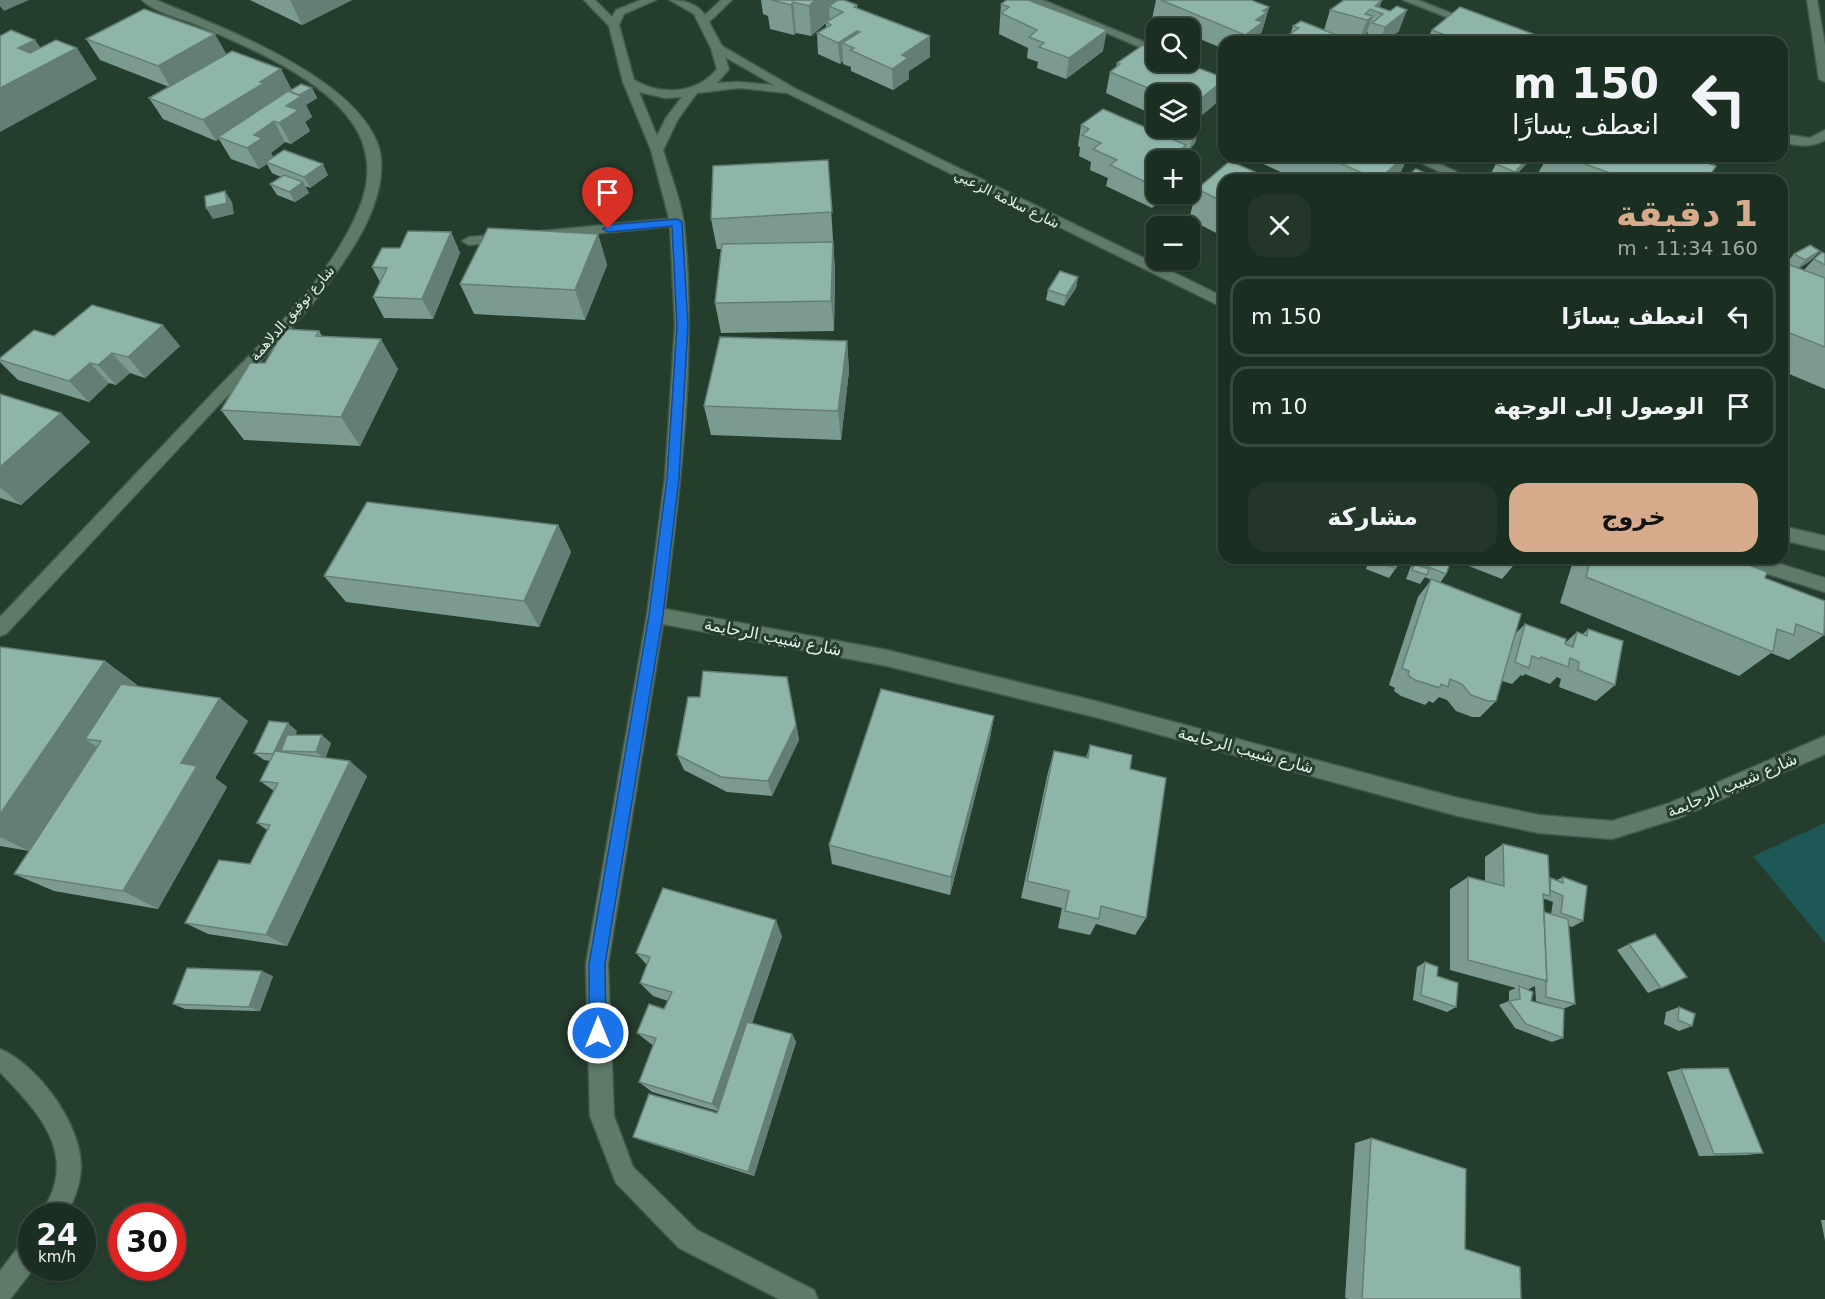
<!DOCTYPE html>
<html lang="ar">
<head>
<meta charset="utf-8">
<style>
	:root { --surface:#1b2e22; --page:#24362a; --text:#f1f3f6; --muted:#a0a8a5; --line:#394a40; --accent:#d6ab8b }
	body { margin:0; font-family:"DejaVu Sans",Vazirmatn,sans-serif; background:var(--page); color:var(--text); direction:rtl; height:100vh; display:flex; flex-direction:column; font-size:22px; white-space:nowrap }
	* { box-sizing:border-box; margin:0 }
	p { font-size:20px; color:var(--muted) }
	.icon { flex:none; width:33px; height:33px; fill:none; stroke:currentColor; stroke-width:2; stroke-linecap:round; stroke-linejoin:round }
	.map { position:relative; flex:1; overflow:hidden; direction:ltr }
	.side { position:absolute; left:1218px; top:174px; width:570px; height:390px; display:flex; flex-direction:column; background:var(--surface); border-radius:18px; box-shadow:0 2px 4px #0004,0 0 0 2px var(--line); direction:rtl }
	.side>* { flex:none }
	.top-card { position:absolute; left:1218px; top:36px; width:570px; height:126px; border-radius:18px; box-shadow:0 2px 4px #0004,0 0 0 2px var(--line); direction:rtl; background:#1b2e22; color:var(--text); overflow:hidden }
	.tools { position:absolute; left:1146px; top:18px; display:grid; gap:12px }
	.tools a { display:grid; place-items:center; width:54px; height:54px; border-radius:12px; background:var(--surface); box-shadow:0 2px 4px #0004,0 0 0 2px var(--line); font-size:30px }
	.speed { position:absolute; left:18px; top:1203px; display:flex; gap:12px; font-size:30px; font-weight:700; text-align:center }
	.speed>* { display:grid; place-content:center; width:78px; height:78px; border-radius:50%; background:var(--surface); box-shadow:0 2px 4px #0004,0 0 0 2px var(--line); line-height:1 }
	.speed small { font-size:15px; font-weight:400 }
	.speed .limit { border:9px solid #d22; background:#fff; color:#111 }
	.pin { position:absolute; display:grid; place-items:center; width:51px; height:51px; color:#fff; margin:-62px -26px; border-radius:50% 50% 50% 0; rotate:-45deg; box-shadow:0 0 6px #0007 }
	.pin .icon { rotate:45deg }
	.me { position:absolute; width:66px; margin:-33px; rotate:0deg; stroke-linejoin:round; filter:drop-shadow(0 0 4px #0008) }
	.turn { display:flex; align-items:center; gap:21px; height:126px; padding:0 30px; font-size:27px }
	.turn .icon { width:78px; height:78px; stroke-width:2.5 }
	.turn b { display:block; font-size:42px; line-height:51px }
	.round { display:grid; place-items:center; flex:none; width:63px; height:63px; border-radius:18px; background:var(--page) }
	.head { display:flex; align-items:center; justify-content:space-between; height:102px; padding:0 30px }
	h1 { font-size:36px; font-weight:700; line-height:45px; color:var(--accent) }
	.cta { display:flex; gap:12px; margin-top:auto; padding:12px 30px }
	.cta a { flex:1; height:69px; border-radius:18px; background:var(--accent); color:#111; font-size:24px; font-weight:700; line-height:69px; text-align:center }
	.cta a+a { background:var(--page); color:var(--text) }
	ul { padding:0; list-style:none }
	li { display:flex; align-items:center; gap:18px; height:81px; margin:0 12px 9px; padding:0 18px; border:3px solid var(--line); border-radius:18px }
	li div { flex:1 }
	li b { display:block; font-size:22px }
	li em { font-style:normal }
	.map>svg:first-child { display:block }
	.water { fill:#1e5856 }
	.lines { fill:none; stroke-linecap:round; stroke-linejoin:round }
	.service-casing { stroke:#43594b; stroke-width:3 }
	.minor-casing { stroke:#43594b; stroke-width:3 }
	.service { fill:#5f7a68; fill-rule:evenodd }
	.minor { fill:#5f7a68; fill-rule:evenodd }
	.wall { fill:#7b9b90; fill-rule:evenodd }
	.shaded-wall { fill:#647e76 }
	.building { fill:#8fb4a8; stroke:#647e76; stroke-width:1.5 }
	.route { fill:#1a73e8; stroke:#114b97; stroke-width:1.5 }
	.labels { text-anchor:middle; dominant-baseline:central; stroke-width:6; stroke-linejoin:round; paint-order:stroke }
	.far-street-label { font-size:14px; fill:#e1f0e5; stroke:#243d2d }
	.street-label { font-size:16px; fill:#e1f0e5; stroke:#243d2d }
</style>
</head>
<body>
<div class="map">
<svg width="1825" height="1299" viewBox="0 0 1825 1299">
	<rect width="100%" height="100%" fill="#243d2d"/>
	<polygon class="water" points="1825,823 1825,943 1753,856"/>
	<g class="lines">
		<defs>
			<g id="service">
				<polygon points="677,218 684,222 682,225 542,239 535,235 542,231"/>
				<polygon points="505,234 510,235 510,241 469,245 462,241 469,237"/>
			</g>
			<g id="minor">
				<path d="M142,0H156C220,27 349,74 377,142C388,170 376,205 363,230C326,298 269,352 216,408C146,484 76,559 6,634L0,636V617C70,544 139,470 209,397C262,341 327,284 358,211C372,180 371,148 351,121C319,76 244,45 195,24C179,18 154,12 142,0Z"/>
				<path d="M584,0H595L612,17L616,10L641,0H656L624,14L619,25L634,80C661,96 697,94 717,69L711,48L694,14L670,0C682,0 697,3 705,15L721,0H732L709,22L722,46L796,89L1224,297V308L787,93L739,88L697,93L678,119L663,150C670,174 681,200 684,224C697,352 681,482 665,609L887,650L1099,702L1458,798L1539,815L1612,821L1670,803L1825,736V754L1679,818L1612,839L1539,833L1458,816L1099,718L887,666L663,624L608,964L614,1116L633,1167L697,1230L814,1290L818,1299H779L679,1248L616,1183L590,1116L586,964L647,615L665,478L675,326L670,222L651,150L623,82L609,26ZM725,57L774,85L739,82L717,83L729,69ZM639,92L665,98L682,97L666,118L657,136Z"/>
				<polygon points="1029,0 1043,0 1156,47 1156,54"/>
				<polygon points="1403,0 1418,0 1476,23 1467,25"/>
				<polygon points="1807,0 1817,0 1825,45 1825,82 1819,79"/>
				<path d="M1825,130V140C1811,148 1797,146 1782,142V134L1810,138Z"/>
				<polygon points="1406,156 1423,156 1474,180 1457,180"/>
				<polygon points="1782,526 1825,536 1825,550 1782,540"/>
				<polygon points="1731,558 1761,558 1825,578 1825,592 1733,563"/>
				<path d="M0,1049C38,1065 82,1125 81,1168C80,1185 74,1201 66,1216H41C44,1207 50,1199 53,1190C70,1142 30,1104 0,1072Z"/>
				<polygon points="32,1238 32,1268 34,1268 10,1299 0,1299 0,1271 23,1241"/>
			</g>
		</defs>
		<use href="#service" class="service-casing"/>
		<use href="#minor" class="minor-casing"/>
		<use href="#service" class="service"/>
		<use href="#minor" class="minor"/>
	</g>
	<g class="wall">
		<polygon points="250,0 352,0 302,25"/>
		<polygon points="761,0 844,0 857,5 857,8 930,36 930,57 909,71 909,79 893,90 851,71 851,67 843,64 843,61 840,64 818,54 817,33 826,28 826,23 811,36 796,33 794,35 770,29 768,16 763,14"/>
		<polygon points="1006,0 1028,0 1103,51 1066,79 1037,68 1038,62 1027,58 1028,48 999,34 1001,4"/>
		<polygon points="1156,0 1251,0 1269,7 1263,28 1261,33 1259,34 1257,42 1224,42 1224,49 1190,35 1190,28 1175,28 1152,19"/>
		<polygon points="1380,8 1399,31 1385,42 1365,42 1368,33 1367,32 1365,37 1359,41 1336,35 1354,42 1288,42 1293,26 1324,30 1330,10"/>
		<polygon points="1432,30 1552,41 1551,42 1426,42"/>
		<polygon points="86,39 226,54 292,90 312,88 317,98 306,105 312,117 305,122 310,131 291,144 285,142 271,153 273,157 328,175 310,188 305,186 309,193 295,202 277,195 270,184 281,177 272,173 267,164 259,169 231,159 219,139 216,141 163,119 149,98 169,87 100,60"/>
		<polygon points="1117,63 1224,78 1224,86 1220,100 1190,125 1190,94 1156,94 1156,116 1106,93 1110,72 1116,67"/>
		<polygon points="1081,125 1168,138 1169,131 1173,128 1186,128 1198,132 1195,143 1189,150 1185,149 1156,194 1169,194 1152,208 1106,186 1108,178 1090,170 1091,162 1079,156 1080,147 1078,146"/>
		<polygon points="1246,156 1408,156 1397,180 1298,180"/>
		<polygon points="1486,156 1503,156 1498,161"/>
		<polygon points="1548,156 1688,156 1707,180 1534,180"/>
		<polygon points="1532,158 1511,180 1503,180 1490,175 1496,164"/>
		<polygon points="828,160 835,272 834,331 721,333 715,303 722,249 717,249 711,219"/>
		<polygon points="1224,180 1224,237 1189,219 1197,189"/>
		<polygon points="451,232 460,253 433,319 384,318 373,297 380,282 372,267 400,248"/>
		<polygon points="598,234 607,265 585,320 474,314 460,284"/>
		<polygon points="1820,251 1810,261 1799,268 1804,270 1814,259 1825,254 1825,389 1782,371 1782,262 1786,263 1794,254"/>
		<polygon points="1078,277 1076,288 1064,306 1046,300 1048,290"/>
		<polygon points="319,331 322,336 398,369 360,446 244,440 221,410 265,363"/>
		<polygon points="54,336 180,346 145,378 130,373 116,385 109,383 89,402 18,380 0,362 0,358"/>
		<polygon points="847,341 849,371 841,440 711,435 704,406"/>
		<polygon points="0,394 61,413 90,442 21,505 0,498"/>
		<polygon points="558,525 571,552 539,627 346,602 324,576"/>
		<polygon points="1370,558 1400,558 1396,568 1389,578 1366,569"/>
		<polygon points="1414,558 1443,558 1446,574 1440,583 1515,634 1525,624 1565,643 1577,632 1583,634 1588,629 1615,685 1596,701 1559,687 1561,679 1557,677 1550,684 1525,674 1523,676 1521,675 1512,684 1502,681 1496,701 1480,717 1472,717 1456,711 1447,700 1439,697 1433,703 1429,701 1425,705 1401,696 1394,691 1395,688 1389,685 1418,597 1431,580 1425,577 1420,584 1406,579"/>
		<polygon points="1448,558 1519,558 1518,560 1502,579"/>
		<polygon points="1574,558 1731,558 1765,578 1824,635 1789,660 1771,653 1739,676 1560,603"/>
		<polygon points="0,649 105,661 137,685 136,686 248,721 215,778 227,787 158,909 54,891 14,874 29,851 0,846"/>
		<polygon points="787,677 799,740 772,796 727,792 684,770 677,755 700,697"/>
		<polygon points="994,716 990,738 950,895 832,864 829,845"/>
		<polygon points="297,731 295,735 331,743 325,758 367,776 287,946 208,934 185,923 250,864 267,830 257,823 274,791 260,781 270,761 264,760 254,753"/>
		<polygon points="1090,745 1130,769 1146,918 1135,935 1096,924 1090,935 1058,928 1062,908 1021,898 1048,772 1054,751 1086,758"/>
		<path d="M1503,844L1549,879L1551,878L1557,880L1563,877L1583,921L1572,927L1569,926L1575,1004L1563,1009L1536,1001L1535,986L1527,990L1531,1001L1563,1038L1552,1042L1515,1028L1499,1005L1509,1001V991L1516,988L1450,970V889L1468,877L1485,881V857ZM1545,899L1553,902L1551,914L1544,912L1543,900Z"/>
		<polygon points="782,936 752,1023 792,1034 796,1042 754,1176 643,1141 633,1137 717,1113 717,1111 652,1092 639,1082 653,1045 651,1044 637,1033 664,1009 668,1001 653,996 640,983 647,965 636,953"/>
		<polygon points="1629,944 1687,977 1648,993 1617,950"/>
		<polygon points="1425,962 1437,976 1456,1007 1447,1012 1413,1000 1417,967"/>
		<polygon points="273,976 260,1011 185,1009 173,1004"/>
		<polygon points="1679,1007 1692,1026 1679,1031 1664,1024 1666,1012"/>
		<polygon points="1681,1069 1763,1153 1747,1155 1699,1156 1667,1072"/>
		<polygon points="1371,1138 1465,1249 1521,1299 1349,1299 1345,1298 1355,1143"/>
		<polygon points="1821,1220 1825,1220 1825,1241"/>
	</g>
	<g class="shaded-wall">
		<polygon points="0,0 29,0 4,11 0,6"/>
		<polygon points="290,0 352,0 302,25"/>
		<polygon points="815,0 842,0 829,6 830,18 811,36 809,6"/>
		<polygon points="1382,0 1378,12 1375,6"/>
		<polygon points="793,2 796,33 794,35 791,5"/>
		<polygon points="1269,7 1263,28 1261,33 1259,34 1257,42 1243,42 1245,35 1263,11"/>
		<polygon points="1407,10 1399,31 1385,42 1379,42 1385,27"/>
		<polygon points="1373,16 1365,37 1359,41 1367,20"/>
		<polygon points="1107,30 1103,51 1066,79 1069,58"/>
		<polygon points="857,31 858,52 854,48 842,43 843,61 840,64 838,43"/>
		<polygon points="215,34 227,55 171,88 158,66"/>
		<polygon points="930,36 930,57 909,71 909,79 893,90 892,69 902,55"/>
		<polygon points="35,40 51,62 77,48 97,79 0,132 0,88 18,48"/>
		<polygon points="281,69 292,90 218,137 219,139 216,141 203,120 260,82"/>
		<polygon points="1224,80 1224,86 1220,100 1190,125 1190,107"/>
		<polygon points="312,88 317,98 306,105 312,117 305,122 310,131 291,144 279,123 286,106 292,100"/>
		<polygon points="274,121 285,142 271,153 274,159 266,162 267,164 259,169 247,148 254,135"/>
		<polygon points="1198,132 1195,143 1189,150 1192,139"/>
		<polygon points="1186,145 1182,160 1172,160 1174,155"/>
		<polygon points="1405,156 1408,156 1397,180 1378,180"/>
		<polygon points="1530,156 1533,156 1510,180 1515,172"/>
		<polygon points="323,164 328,175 310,188 304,177"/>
		<polygon points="303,182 309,193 295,202 289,192"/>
		<polygon points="1156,187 1156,194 1169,194 1152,208"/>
		<polygon points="225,191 232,202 234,214 213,219 206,208"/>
		<polygon points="451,232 460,253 433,319 422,299"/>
		<polygon points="598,234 607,265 585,320 575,290"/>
		<polygon points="833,242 835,272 834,331 831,301"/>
		<polygon points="1820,251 1810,261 1795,271 1805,260"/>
		<polygon points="1078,277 1076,288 1064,306 1066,296"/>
		<polygon points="163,325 180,346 145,378 128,357"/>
		<polygon points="381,339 398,369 360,446 341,417"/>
		<polygon points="847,341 849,371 841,440 838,411"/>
		<polygon points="112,353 130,373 116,385 98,365"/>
		<polygon points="90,363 109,383 89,402 69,381"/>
		<polygon points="61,413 90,442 21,505 0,487 0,467"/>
		<polygon points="558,525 571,552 539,627 524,601"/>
		<polygon points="105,661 137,685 100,741 85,739 97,747 29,851 0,837 0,814"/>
		<polygon points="787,677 799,740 772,796 768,781"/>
		<polygon points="220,698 248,721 215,778 227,787 158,909 123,891 181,763"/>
		<polygon points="994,716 990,738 950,895 951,877"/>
		<polygon points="288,723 297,731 288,751 281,751 286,755 273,754"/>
		<polygon points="322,735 331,743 325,760 316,752"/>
		<polygon points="350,761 367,776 287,946 266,935"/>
		<polygon points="776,920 782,936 722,1112 712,1104"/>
		<polygon points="262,971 273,976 260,1011 249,1007"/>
		<polygon points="792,1034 796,1042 754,1176 748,1172"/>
	</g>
	<g class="building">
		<polygon points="771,0 815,0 809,6 793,2 791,5"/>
		<polygon points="838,0 844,0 857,5 854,7 930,36 902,55 908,58 892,69 850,50 854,48 842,43 860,32 857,31 838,43 817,33 831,25 826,22 843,12 829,6"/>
		<polygon points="1007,0 1028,0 1107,30 1069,58 1039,47 1044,43 1029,37 1037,30 1001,13 1009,7 1001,4"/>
		<polygon points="1161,0 1251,0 1269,7 1263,11 1267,12 1256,20 1263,22 1245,35"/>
		<polygon points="1344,0 1382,0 1375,6 1390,11 1397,6 1407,10 1385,27 1372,23 1383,14 1370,9 1365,14 1373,16 1367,20 1330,10"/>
		<polygon points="1460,7 1552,41 1550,42 1463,42 1432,30"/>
		<polygon points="144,9 215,34 158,66 86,39"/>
		<polygon points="1301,21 1354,42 1292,42 1294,35 1290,34 1299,28 1293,26"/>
		<polygon points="11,30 35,40 18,48 30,53 56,40 77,48 0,88 0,36"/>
		<polygon points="1143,45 1156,50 1156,62 1183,62 1224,78 1224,80 1190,107 1190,94 1162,94 1110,72 1120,64 1117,63"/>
		<polygon points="232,51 281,69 260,82 264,83 203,120 149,98"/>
		<polygon points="301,84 312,88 299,95 289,91"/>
		<polygon points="288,91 301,96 286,106 299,110 279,123 274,121 254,135 262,138 247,148 218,137"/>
		<polygon points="1103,109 1186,145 1174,155 1180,158 1177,160 1156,160 1156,187 1110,165 1117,160 1093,149 1101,143 1082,135 1089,129 1081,125"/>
		<polygon points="1173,128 1184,128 1198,132 1192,139 1169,131"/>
		<polygon points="284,150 323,164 304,177 266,162"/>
		<polygon points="1324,156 1405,156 1378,180"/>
		<polygon points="1503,156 1530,156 1515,172 1496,164"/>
		<polygon points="1563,156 1688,156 1716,166 1707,180 1629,180"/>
		<polygon points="828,160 832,212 711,219 713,166"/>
		<polygon points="1230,161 1273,180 1224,180 1224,202 1197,189"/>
		<polygon points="1416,169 1436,178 1433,180 1403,180"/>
		<polygon points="1451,172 1470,180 1444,180"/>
		<polygon points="284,175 303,182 289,192 270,184"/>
		<polygon points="225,191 227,203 206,208 205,196"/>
		<polygon points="488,228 598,234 575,290 460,284"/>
		<polygon points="408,231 451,232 422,299 373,297 387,268 372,267 382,248 400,248"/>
		<polygon points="833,242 831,301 715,303 722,244"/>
		<polygon points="1810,245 1820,251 1805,260 1794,254"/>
		<polygon points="1822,252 1825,254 1825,265 1814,259"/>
		<polygon points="1782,262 1825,278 1825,347 1782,330"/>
		<polygon points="1060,271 1078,277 1066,296 1048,290"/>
		<polygon points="92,305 163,325 128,357 112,353 98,365 90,363 69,381 0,360 0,358 34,330 54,336"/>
		<polygon points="285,329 319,331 316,336 381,339 341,417 221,410 250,363 265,363"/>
		<polygon points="720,337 847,341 838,411 704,406"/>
		<polygon points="0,394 61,413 0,467"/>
		<polygon points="367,502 558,525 524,601 324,576"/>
		<polygon points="1373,558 1400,558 1396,568 1372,560"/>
		<polygon points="1417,558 1443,558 1451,561 1446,574 1416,562"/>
		<polygon points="1591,558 1731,558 1767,572 1765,578 1825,601 1824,635 1796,624 1794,635 1777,629 1773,652 1586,577"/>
		<polygon points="1414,564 1429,569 1427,575 1412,570"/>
		<polygon points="1431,579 1521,614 1496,701 1488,701 1471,695 1462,684 1450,679 1448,687 1441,684 1440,688 1415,680 1408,675 1409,671 1402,668"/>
		<polygon points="1525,624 1566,639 1565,644 1573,647 1577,632 1587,636 1588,629 1623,641 1615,685 1578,670 1579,662 1570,658 1568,667 1541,657 1540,659 1532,656 1529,668 1515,662"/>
		<polygon points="1,647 105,661 0,814 0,649"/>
		<polygon points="703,671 787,677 796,725 768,781 721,777 677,755 688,697 700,697"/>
		<polygon points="121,684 220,698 181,763 197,766 123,891 14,874 101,741 85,739"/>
		<polygon points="881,689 994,716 951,877 829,845"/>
		<polygon points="269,721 288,723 273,754 254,753"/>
		<polygon points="287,735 322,735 316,752 281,751"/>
		<polygon points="1090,745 1132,755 1130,769 1166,778 1146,918 1101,906 1099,919 1065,911 1069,891 1027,881 1054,751 1088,758"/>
		<polygon points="275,751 350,761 266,935 185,923 219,860 250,864 270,825 257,823 278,783 260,781"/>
		<polygon points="1503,844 1548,855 1550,896 1543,894 1547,981 1468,960 1468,877 1504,886"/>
		<polygon points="1563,877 1587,886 1583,921 1561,913 1563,896 1550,890 1551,878 1563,883"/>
		<polygon points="663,888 776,920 712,1104 639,1082 656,1038 637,1033 649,1004 664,1009 672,992 640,983 650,957 636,953"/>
		<polygon points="1544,912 1568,919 1575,1004 1546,997 1546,980 1547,981"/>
		<polygon points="1655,934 1687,977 1661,988 1629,944"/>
		<polygon points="1425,962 1438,967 1437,976 1458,983 1456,1007 1421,995"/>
		<polygon points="187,968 262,971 249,1007 173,1004"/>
		<polygon points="1519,986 1533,992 1531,1001 1564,1009 1563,1038 1526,1024 1509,1001 1520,999"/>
		<polygon points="1679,1007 1695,1014 1692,1026 1678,1020"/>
		<polygon points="747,1022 792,1034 748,1172 633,1137 649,1094 717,1113"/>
		<polygon points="1728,1068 1763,1153 1714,1154 1681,1069"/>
		<polygon points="1371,1138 1466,1169 1465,1249 1520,1267 1521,1299 1362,1299"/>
	</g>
	<polygon class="route" points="677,219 682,222 688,326 679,478 663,615 605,964 606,1033 604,1039 598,1041 592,1039 589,1033 589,964 649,615 667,478 677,326 672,226 608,232 603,229 608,225"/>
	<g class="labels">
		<g class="far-street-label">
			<text transform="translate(1007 199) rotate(26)">شارع سلامة الزعبي</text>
			<text transform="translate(292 313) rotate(-49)">شارع توفيق الدلاهمة</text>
		</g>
		<g class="street-label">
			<text transform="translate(773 637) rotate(11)">شارع شبيب الرحايمة</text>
			<text transform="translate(1246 750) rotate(15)">شارع شبيب الرحايمة</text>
			<text transform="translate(1732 785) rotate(-23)">شارع شبيب الرحايمة</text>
		</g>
	</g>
</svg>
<div class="tools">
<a><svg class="icon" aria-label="search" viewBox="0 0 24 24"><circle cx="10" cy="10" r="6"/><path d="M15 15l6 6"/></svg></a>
<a><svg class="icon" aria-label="layers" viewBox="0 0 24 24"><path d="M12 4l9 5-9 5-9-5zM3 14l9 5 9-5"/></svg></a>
<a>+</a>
<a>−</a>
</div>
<div class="speed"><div>24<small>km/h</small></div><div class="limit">30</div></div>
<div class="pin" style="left:608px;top:229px;background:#d93025"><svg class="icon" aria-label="arrive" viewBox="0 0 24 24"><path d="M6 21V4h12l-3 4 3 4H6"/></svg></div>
<svg class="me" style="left:598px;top:1033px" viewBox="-20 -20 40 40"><circle r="17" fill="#1a73e8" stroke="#fff" stroke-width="3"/><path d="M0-11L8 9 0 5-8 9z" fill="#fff"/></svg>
<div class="top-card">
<div class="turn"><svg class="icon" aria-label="left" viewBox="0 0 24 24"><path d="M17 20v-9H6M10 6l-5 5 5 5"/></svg><div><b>150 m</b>انعطف يسارًا</div></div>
</div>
<section class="side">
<div class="head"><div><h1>1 دقيقة</h1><p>160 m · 11:34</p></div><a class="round"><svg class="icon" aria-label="close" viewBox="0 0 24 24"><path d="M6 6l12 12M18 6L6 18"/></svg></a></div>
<ul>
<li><svg class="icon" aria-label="left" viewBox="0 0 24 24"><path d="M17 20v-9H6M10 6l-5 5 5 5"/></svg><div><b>انعطف يسارًا</b></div><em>150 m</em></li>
<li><svg class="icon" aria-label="arrive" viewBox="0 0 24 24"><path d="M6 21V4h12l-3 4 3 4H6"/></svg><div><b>الوصول إلى الوجهة</b></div><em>10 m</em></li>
</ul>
<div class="cta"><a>خروج</a><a>مشاركة</a></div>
</section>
</div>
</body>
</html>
